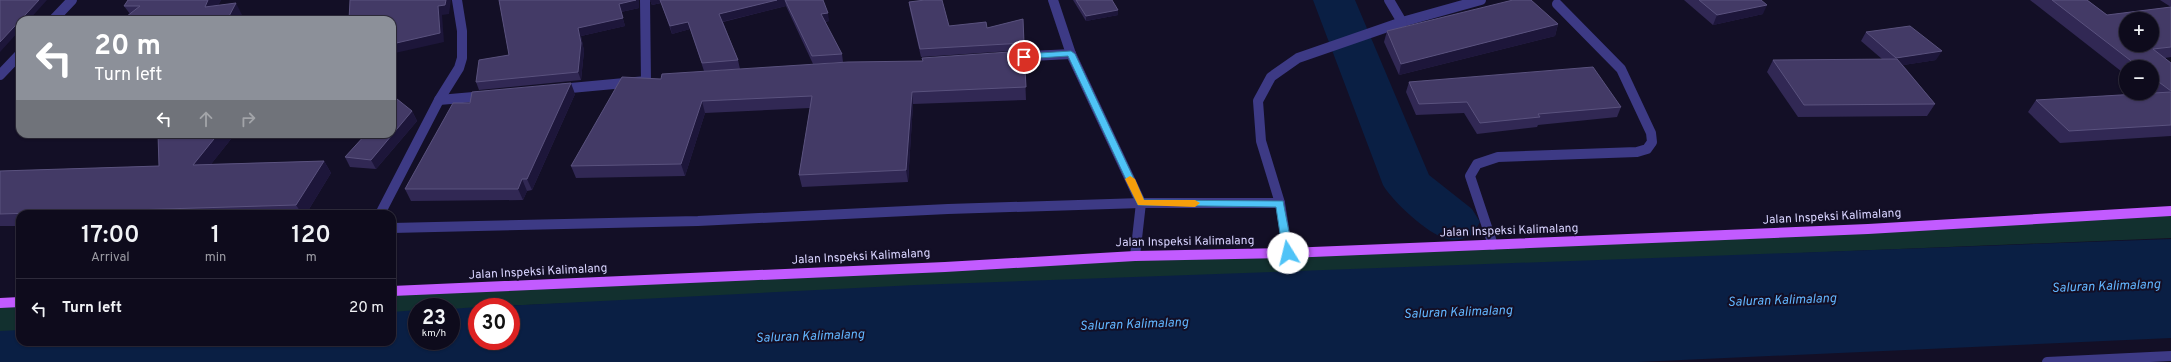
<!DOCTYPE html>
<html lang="en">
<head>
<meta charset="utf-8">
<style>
	:root { --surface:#0e0b1c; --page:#1c1929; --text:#f1f3f6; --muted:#9b9ba3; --line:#2e2b3b }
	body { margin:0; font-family:Overpass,sans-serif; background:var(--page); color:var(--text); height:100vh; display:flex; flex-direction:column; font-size:15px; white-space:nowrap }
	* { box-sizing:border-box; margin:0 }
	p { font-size:13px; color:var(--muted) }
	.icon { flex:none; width:22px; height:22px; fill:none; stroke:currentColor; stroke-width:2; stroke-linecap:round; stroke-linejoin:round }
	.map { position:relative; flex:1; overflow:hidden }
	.drawer { position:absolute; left:16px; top:210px; width:380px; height:136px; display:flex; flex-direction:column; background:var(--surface); border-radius:12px; box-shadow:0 1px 3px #0004,0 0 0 1px var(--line) }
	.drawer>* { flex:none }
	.hud { position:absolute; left:16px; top:16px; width:380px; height:122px; border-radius:12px; box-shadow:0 1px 3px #0004,0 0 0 1px var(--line); background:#8c9099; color:#fff; overflow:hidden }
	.buttons { position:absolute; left:2119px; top:12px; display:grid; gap:8px }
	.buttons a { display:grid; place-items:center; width:40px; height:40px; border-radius:50%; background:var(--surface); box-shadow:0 1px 3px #0004,0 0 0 1px var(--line); font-size:20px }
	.speed { position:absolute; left:408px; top:298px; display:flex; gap:8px; font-size:20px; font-weight:700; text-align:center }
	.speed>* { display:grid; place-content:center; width:52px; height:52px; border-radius:50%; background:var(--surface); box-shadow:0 1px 3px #0004,0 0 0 1px var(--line); line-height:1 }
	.speed small { font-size:10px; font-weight:400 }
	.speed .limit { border:6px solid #d22; background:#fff; color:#111 }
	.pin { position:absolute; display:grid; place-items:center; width:34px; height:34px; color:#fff; margin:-17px; border:2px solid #fff; border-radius:50%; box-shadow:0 1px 4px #0007 }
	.me { position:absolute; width:44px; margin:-22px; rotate:351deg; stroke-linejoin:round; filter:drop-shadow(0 0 3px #0008) }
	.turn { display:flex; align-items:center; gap:14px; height:84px; padding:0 12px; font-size:18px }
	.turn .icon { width:52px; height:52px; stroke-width:2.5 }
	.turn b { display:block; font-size:28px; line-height:34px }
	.lanes { display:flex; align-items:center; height:38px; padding:0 12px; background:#0003; justify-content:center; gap:20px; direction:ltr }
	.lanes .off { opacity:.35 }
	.eta { display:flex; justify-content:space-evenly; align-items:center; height:68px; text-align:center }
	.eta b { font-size:24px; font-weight:600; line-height:28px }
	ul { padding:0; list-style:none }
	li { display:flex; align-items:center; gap:12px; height:60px; padding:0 12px; border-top:1px solid var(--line) }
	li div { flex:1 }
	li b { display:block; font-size:15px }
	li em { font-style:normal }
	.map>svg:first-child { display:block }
	.green { fill:#12302f }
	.water { fill:#0a1f44 }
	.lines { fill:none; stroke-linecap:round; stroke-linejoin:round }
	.river { fill:#0a1f44; fill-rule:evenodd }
	.minor { stroke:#3d3a85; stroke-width:10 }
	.tertiary { stroke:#3d3a85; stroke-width:10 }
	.primary { stroke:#c25bff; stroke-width:10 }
	.wall { fill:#312854 }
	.shaded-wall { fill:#1d163a }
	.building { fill:#433a66; stroke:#5a527e; fill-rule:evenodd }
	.route { fill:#4fc3f7; stroke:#337fa1 }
	.slow { fill:#f59e0b }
	.labels { text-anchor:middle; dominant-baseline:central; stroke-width:4; stroke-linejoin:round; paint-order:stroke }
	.street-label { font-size:12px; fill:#d9d4ff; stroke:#130f26 }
	.water-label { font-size:13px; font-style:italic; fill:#62b6ff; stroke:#130f26 }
</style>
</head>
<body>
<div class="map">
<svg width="2171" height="362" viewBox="0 0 2171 362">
	<rect width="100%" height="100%" fill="#130f26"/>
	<g class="green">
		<polygon points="2171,211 2171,238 477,307 477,311 451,313 451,307 417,307 417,314 392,315 392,291 1288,253"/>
		<polygon points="20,302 20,332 0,332 0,303"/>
	</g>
	<polygon class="water" points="2171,239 2171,338 1638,362 0,362 0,331 20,330 20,342 392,342 392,312 417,310 417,341 451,341 451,309 477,307 477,341 511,341 511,307 482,307 915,285"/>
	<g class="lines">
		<path class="river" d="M1313,0H1355L1429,175L1472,209L1480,222L1472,235C1467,237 1460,240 1454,240C1434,241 1393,202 1383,185Z"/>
		<g class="minor">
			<polyline points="1053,0 1071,54 1141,203 1135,256"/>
			<polyline points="1402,22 1481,0"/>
			<polyline points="1011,57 1071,54"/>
			<polyline points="560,89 646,81 645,0"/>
			<polyline points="439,100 485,96"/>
			<polyline points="380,214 439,100 459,68 462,58 462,31 457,0"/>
			<polyline points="392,228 698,221 948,209 1141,203 1280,203"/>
			<polyline points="1493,245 1470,176 1477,164 1498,157 1637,152 1647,149 1652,142 1651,133 1621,69 1557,4"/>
			<polyline points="1288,253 1280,203 1261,141 1258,101 1271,77 1298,58 1402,22 1389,0"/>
			<polyline points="2047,362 2171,356"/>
		</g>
		<g class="tertiary">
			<polyline points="53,20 72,0"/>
			<polyline points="0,75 20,54"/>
		</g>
		<g class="primary">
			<polyline points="392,291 945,267 1135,256 1288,253 1868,229 2171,211"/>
			<polyline points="0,303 20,302"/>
		</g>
	</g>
	<g class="wall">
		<polygon points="128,0 221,0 218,5 242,15 240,20 122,20 130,14 124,6"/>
		<polygon points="499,0 639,0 639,8 621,12 625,26 581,36 584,51 581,80 479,90 476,82 509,55"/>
		<polygon points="650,0 823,0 829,21 825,22 842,54 843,62 813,64 786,6 723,22 738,60 740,69 704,71 690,29 672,34 661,3 652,5"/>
		<polygon points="1073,0 1112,0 1118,10 1118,15 1086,21"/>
		<polygon points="1684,0 1761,0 1763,14 1713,25"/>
		<polygon points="2030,0 2087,0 2107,15 2171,7 2160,0 2171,0 2171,57 2165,58 2171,63 2171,136 2060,143 2028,112 2036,100 2152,93 2152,67 2126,67 2126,75"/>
		<polygon points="909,2 949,26 987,28 1023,19 1024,50 921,57 910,10"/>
		<polygon points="1558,24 1555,36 1399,75 1384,42 1387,31"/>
		<polygon points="1866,32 1936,60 1903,65 1935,104 1927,116 1798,117 1767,72 1773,60 1882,59 1861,41"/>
		<polygon points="1024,51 1026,100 913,104 908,182 802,187 799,175 810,108 705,113 685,176 576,178 571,166 661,79 922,61"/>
		<polygon points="1409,82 1621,107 1617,117 1538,125 1537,127 1477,134 1464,113 1416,115 1406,92"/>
		<polygon points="575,94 532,190 527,191 523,200 411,201 405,189 470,103"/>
		<polygon points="412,111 417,121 376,169 350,167 345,157"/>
		<polygon points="158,134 235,134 211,164 324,161 331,173 306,214 20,214 20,226 0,226 0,171 159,166"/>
	</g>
	<g class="shaded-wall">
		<polygon points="39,0 47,0 29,20 20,20"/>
		<polygon points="208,0 221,0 212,18 205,7"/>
		<polygon points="446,0 451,0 449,14 442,15 444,42 395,53 392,60 392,44"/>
		<polygon points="636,0 639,0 639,8 621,12 625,26 581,36 584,51 581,80 578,72 578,28 619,4"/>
		<polygon points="650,0 660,0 661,3 652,5"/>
		<polygon points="777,0 785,0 786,6 721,22 719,14"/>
		<polygon points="236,3 242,15 240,20 227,20"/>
		<polygon points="1767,5 1763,14 1713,25 1717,15"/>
		<polygon points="1118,10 1118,15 1086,21 1086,16"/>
		<polygon points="828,13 829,21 822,22 821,14"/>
		<polygon points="20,20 20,30 0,52 0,42"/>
		<polygon points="688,22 690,29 672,34 670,26"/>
		<polygon points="1558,24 1555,36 1399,75 1401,64"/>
		<polygon points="1942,51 1936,60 1891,67 1896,58"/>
		<polygon points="571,83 575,94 532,190 527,179"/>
		<polygon points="912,92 913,104 908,182 906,170"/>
		<polygon points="702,101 705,113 685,176 681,164"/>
		<polygon points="412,111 417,121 376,169 371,160"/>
		<polygon points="218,134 235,134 201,177 193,165"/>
		<polygon points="324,161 331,173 306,214 302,214 296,205"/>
		<polygon points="522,179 527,191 523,200 518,189"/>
	</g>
	<g class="building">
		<polygon points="0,0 39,0 0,42"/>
		<polygon points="128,0 208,0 205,7 236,3 227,20 122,20 140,6 124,6"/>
		<polygon points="350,0 446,0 445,5 438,6 440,33 392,44 392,20 349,20"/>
		<polygon points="499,0 636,0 619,4 623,18 578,28 581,43 578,72 476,82 479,60 509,55"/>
		<polygon points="660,0 777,0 719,14 738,60 702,63 688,22 670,26"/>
		<polygon points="785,0 823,0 828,13 821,14 842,54 812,56"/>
		<polygon points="925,0 942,0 949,26 986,22 987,28 1023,19 1024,43 920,49 909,2"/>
		<polygon points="1076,0 1112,0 1118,10 1086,16"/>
		<polygon points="1513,0 1531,0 1558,24 1401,64 1387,31"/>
		<polygon points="1699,0 1761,0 1767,5 1717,15"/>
		<path d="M2052,0H2087L2107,15L2171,7V47L2153,49L2171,63V91L2152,77V67H2139ZM2126,19H2152V45H2126Z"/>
		<polygon points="1910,26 1942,51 1896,58 1866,32"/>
		<polygon points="1024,51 1026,87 912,92 906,170 799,175 812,96 702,101 681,164 571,166 622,77 661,79 662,74 848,62 923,61 922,58"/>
		<polygon points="1897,59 1935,104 1804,105 1773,60"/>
		<polygon points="1593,67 1621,107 1538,114 1540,117 1480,123 1467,102 1419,104 1409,82"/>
		<polygon points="571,83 527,179 522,179 518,189 405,189 453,103 470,103 472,92"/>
		<polygon points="2171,92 2171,125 2069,131 2036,100"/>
		<polygon points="397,99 412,111 371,160 345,157 366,134 392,134 392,104"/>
		<polygon points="158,134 218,134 193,165 324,161 296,205 0,214 0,171 159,166"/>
	</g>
	<polygon class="route" points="1071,51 1075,54 1144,200 1283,201 1293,253 1292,255 1288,256 1283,253 1276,207 1138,205 1068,56 1024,59 1020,57 1024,54"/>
	<polygon class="slow" points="1130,176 1135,179 1144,200 1195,200 1200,203 1195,207 1138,205 1125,179"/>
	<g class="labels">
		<g class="street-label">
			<text transform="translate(1832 217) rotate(-3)">Jalan Inspeksi Kalimalang</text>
			<text transform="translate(1509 231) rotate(-2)">Jalan Inspeksi Kalimalang</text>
			<text transform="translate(1185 242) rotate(-1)">Jalan Inspeksi Kalimalang</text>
			<text transform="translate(861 257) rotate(-3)">Jalan Inspeksi Kalimalang</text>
			<text transform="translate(538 272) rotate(-3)">Jalan Inspeksi Kalimalang</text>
		</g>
		<g class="water-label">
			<text transform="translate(2106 287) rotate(-2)">Saluran Kalimalang</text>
			<text transform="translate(1782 301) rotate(-2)">Saluran Kalimalang</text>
			<text transform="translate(1458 313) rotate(-2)">Saluran Kalimalang</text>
			<text transform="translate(1134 325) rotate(-2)">Saluran Kalimalang</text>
			<text transform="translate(810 337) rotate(-2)">Saluran Kalimalang</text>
		</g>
	</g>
</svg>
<div class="buttons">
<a>+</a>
<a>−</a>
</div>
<div class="speed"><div>23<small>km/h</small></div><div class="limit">30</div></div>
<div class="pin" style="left:1024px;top:57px;background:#d93025"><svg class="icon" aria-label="arrive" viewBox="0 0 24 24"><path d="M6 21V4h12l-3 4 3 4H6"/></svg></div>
<svg class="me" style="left:1288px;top:253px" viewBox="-20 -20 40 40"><circle r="19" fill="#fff"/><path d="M0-13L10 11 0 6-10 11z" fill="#4fc3f7"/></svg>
<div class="hud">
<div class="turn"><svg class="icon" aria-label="left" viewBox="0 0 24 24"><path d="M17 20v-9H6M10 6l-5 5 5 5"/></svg><div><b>20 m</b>Turn left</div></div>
<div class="lanes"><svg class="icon" aria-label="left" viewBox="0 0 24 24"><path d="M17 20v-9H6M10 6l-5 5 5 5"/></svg><svg class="icon off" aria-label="ahead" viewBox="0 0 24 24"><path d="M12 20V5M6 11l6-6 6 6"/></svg><svg class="icon off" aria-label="right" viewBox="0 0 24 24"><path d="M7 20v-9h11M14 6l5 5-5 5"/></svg></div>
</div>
<section class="drawer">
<div class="eta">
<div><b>17:00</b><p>Arrival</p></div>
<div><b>1</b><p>min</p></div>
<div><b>120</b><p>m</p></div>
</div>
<ul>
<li><svg class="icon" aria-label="left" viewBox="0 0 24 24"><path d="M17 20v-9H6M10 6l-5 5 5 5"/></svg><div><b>Turn left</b></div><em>20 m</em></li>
</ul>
</section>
</div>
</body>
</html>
